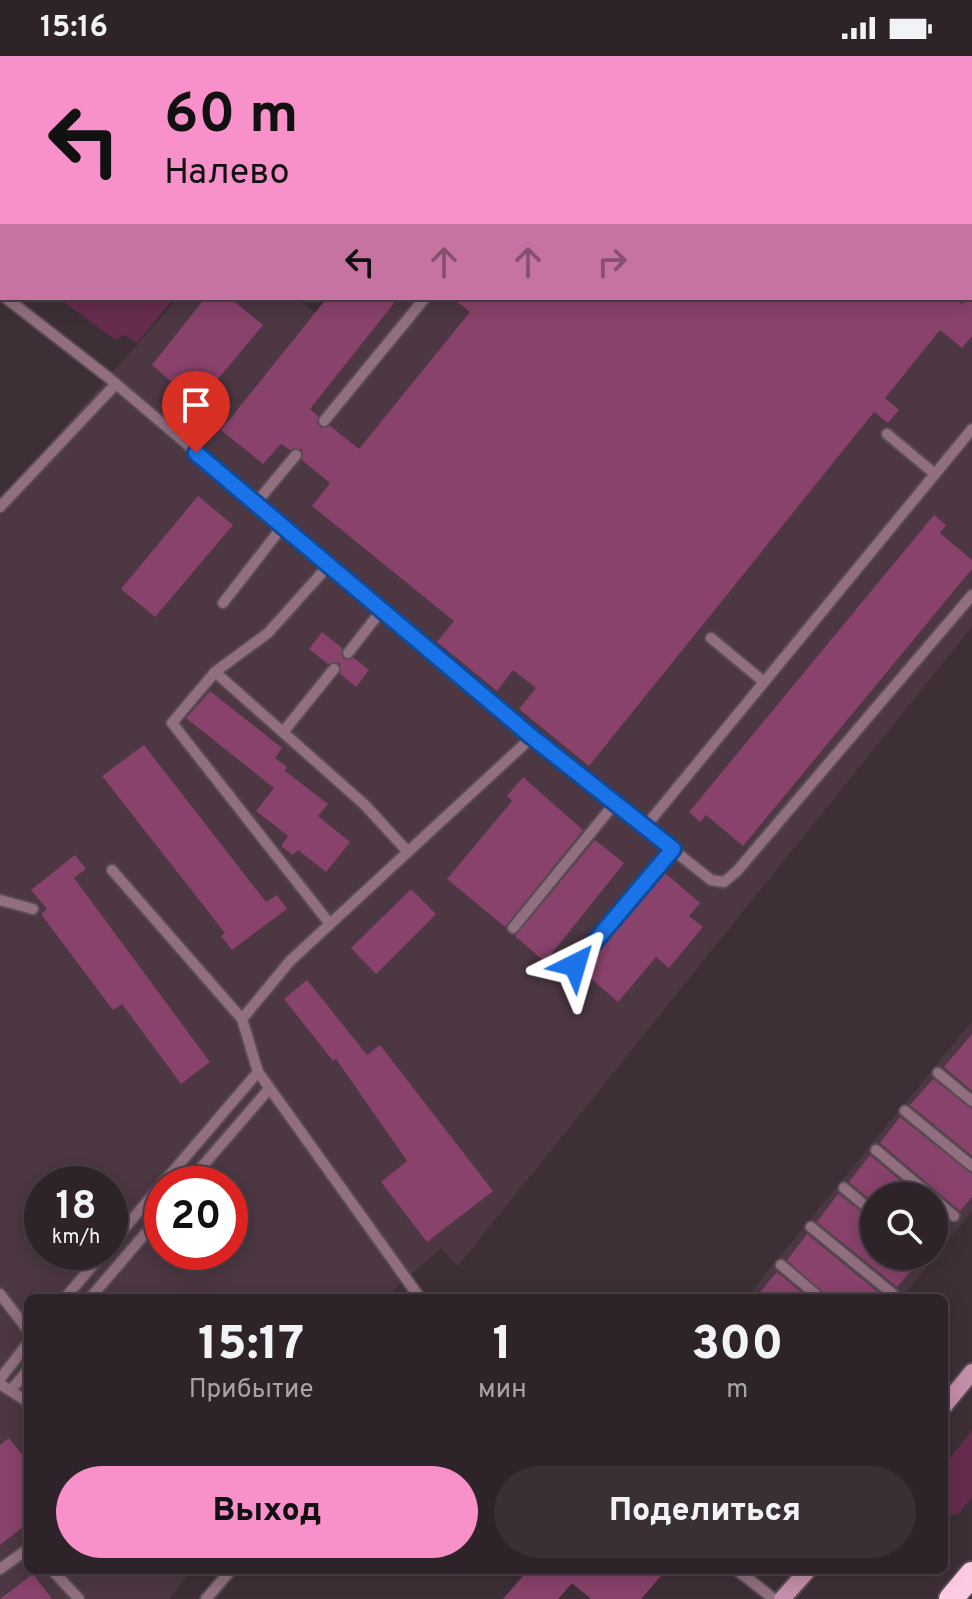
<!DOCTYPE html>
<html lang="ru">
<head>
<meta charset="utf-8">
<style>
	:root { --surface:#2e2329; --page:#3a2f35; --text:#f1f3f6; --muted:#a7a4a8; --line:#494046; --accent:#f890ca }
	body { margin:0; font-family:Overpass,sans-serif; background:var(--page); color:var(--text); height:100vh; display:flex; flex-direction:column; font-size:30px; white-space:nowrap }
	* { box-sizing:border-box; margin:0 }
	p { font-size:26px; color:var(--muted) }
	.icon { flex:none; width:44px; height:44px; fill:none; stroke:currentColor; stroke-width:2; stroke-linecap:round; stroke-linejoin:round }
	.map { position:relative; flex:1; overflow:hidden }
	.side { position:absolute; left:24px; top:1238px; width:924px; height:280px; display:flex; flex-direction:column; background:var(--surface); border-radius:12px; box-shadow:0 4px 20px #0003,0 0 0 2px var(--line) }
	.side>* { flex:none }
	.hud { position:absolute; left:0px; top:0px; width:972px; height:244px; box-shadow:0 4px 20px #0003,0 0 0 2px var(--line); background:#f890ca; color:#111; overflow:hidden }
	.fabs { position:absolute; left:860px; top:1126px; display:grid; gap:16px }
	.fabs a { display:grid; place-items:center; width:88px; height:88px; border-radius:50%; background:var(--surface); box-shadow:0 4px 20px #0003,0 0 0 2px var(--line); font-size:40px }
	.speed { position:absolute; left:24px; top:1110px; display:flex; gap:16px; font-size:40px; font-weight:700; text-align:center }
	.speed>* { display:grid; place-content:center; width:104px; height:104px; border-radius:50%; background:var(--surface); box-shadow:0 4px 20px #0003,0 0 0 2px var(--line); line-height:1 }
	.speed small { font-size:20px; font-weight:400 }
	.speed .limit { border:12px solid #d22; background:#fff; color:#111 }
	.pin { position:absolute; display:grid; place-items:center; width:68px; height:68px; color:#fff; margin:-82px -34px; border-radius:50% 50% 50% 0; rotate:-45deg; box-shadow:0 0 8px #0007 }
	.pin .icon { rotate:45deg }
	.me { position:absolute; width:88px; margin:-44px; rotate:40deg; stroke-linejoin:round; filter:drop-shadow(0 0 6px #0008) }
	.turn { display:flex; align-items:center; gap:28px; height:168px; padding:0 32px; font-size:36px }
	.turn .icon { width:104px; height:104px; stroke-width:2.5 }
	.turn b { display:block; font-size:56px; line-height:68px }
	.lanes { display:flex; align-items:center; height:76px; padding:0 32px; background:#0003; justify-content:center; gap:40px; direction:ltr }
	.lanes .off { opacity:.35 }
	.eta { display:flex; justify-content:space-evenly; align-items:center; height:136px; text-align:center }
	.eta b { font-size:48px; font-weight:800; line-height:56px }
	.cta { display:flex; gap:16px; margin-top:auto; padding:16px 32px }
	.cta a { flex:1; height:92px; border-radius:48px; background:var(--accent); color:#111; font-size:32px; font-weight:800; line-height:92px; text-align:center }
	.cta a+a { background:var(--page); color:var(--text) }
	.status { display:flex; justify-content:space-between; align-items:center; height:56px; padding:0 40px; background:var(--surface); direction:ltr }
	.status svg { height:22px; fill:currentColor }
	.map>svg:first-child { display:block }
	.built { fill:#4c3742; fill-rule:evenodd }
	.green { fill:#662c4e }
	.building { fill:#89426b }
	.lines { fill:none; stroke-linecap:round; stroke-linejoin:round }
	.lane-casing { stroke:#5a4c53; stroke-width:14 }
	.secondary-casing { stroke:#5a4c53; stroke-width:20 }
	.highway-casing { stroke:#5a4c53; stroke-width:28 }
	.lane { stroke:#916f80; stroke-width:10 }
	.secondary { stroke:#c48fab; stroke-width:16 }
	.highway { stroke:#fdcae4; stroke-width:24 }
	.route-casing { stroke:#114b97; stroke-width:20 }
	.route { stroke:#1a73e8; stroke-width:14 }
</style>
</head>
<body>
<div class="status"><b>15:16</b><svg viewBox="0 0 49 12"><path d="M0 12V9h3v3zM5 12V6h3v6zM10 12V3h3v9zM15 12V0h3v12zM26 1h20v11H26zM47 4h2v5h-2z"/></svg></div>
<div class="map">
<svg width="972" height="1543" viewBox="0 0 972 1543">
	<rect width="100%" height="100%" fill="#3e2f37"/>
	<g class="built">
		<path d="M522,0H972V571L458,1210L441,1192L390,1238L380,1242H28V1514H192L169,1543H0V445L178,242H297L315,257L327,242H970V2ZM42,1128H110V1196H42ZM162,1128H230V1196H162Z"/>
		<path d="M972,965V1155L901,1242H746ZM874,1140H934V1200H874Z"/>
	</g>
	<g class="green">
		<polygon points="0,0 146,2 2,2 2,201"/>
		<polygon points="58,242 174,242 137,287 125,279 116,284"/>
		<polygon points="972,1375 972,1441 958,1458 944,1459 944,1409"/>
	</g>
	<g class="building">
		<polygon points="972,236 972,280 962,292 940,274 885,342 899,354 888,367 874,356 589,710 519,653 536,632 513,614 497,635 437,586 454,565 312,450 330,427 302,404 302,393 290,394 281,388 263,408 221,374 327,242 398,242 310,353 318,360 320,372 330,370 359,393 470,256 452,242 954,242 962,248"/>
		<polygon points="205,242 230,242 263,269 197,348 152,309"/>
		<polygon points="198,440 233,469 155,561 121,533"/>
		<polygon points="934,459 946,469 940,477 972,504 972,513 743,790 706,759 700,766 689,756"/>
		<polygon points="322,576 342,592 343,603 354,602 369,614 356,631 340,618 340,607 328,608 309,593"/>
		<polygon points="210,635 282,692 275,702 287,711 285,715 328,748 318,760 350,786 326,816 298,794 293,799 281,790 288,780 256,755 274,732 186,662"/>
		<polygon points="144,689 266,846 277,839 287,853 232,894 221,880 225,877 102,720"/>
		<polygon points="523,721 583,774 505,871 447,823 512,745 507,740"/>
		<polygon points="595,784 624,807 545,906 515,880"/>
		<polygon points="75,799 86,813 74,822 210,1006 181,1028 122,948 113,954 41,858 47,853 31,834"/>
		<polygon points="664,816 700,847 689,860 703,871 669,912 656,901 618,946 582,915"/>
		<polygon points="411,833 436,858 376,918 351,892"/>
		<polygon points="307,924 367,999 380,989 493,1135 427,1186 381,1126 407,1105 336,1003 333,1005 284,943"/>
		<polygon points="972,978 972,1035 944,1011"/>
		<polygon points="933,1023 972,1053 972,1100 910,1049"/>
		<polygon points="900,1061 972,1118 972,1141 960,1155 880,1087"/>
		<polygon points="870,1099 871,1100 919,1140 874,1140 874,1147 849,1126"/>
		<polygon points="838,1138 874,1165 874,1200 924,1200 897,1231 817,1166"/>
		<polygon points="807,1178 885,1242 828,1242 787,1204"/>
		<polygon points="777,1216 808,1242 755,1242"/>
		<polygon points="9,1382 28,1406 28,1467 0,1489 0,1389"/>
		<polygon points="528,1514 666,1514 641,1543 591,1543 572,1527 558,1543 503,1543"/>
		<polygon points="33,1518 52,1543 0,1543"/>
	</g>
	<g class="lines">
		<defs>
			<g id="lane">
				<polyline points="161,0 163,2"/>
				<polyline points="270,0 272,2"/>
				<polyline points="720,0 723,2"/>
				<polyline points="484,2 486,0"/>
				<polyline points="624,2 626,0"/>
				<polyline points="970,135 972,133"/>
				<polyline points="970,217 972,219"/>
				<polyline points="6,242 109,322 532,681 711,824 724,826 737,815 972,539"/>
				<polyline points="324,365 425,242"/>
				<polyline points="887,378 935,418"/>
				<polyline points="255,448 296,399"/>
				<polyline points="0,451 116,328"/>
				<polyline points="223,547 282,471"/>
				<polyline points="711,582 764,626"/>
				<polyline points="348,597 381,555"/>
				<polyline points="215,616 268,577 328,510"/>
				<polyline points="283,676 334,613"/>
				<polyline points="645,771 972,373"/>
				<polyline points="112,814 242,963"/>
				<polyline points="0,844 33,853"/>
				<polyline points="330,868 172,667 215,616 365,749 408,796"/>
				<polyline points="513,872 615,747"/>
				<polyline points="575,909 673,793"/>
				<polyline points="938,1017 972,1045"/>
				<polyline points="905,1055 972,1110"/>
				<polyline points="876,1094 931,1140"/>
				<polyline points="187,1128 269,1033"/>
				<polyline points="844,1132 874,1157"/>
				<polyline points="934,1143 954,1160"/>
				<polyline points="811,1171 893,1238"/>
				<polyline points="110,1189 258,1016"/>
				<polyline points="781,1209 820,1242"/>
				<polyline points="0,1238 28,1274"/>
				<polyline points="65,1242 104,1196"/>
				<polyline points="90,1242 162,1158"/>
				<polyline points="420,1242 258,1016 242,963 290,905 532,681"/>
				<polyline points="0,1323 28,1287"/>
				<polyline points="0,1328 28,1346"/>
				<polyline points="12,1333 28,1314"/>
				<polyline points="0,1513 28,1493"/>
				<polyline points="52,1514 79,1543"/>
				<polyline points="737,1514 774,1543"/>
				<polyline points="206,1543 231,1514"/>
			</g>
			<g id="secondary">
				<polyline points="944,1350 972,1316"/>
				<polyline points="782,1543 808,1514"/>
			</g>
			<polyline id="highway" points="951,1543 972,1518"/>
		</defs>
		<use href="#lane" class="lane-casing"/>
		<use href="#secondary" class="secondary-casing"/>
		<use href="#highway" class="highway-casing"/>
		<use href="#lane" class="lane"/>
		<use href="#secondary" class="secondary"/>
		<use href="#highway" class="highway"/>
	</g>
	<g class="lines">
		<defs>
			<polyline id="route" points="196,397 532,681 673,793 575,909"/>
		</defs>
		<use href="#route" class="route-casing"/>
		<use href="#route" class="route"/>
	</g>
</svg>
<div class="fabs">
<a><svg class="icon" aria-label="search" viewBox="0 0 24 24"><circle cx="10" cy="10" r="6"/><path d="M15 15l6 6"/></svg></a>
</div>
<div class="speed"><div>18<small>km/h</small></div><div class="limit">20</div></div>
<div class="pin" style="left:196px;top:397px;background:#d93025"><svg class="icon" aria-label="arrive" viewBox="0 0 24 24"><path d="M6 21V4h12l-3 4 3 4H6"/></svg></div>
<svg class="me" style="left:575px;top:909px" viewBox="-20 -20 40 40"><path d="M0-17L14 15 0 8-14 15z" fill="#1a73e8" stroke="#fff" stroke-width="4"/></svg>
<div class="hud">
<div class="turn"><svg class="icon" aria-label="left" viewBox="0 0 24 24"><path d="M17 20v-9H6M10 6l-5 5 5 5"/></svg><div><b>60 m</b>Налево</div></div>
<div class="lanes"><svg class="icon" aria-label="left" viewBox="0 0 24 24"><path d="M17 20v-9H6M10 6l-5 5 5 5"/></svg><svg class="icon off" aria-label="ahead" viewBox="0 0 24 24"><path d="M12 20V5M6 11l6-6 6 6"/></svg><svg class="icon off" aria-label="ahead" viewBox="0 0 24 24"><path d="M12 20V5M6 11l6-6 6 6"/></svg><svg class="icon off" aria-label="right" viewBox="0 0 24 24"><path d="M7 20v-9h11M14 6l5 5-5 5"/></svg></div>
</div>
<section class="side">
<div class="eta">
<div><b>15:17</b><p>Прибытие</p></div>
<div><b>1</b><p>мин</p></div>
<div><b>300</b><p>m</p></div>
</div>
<div class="cta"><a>Выход</a><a>Поделиться</a></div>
</section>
</div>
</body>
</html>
